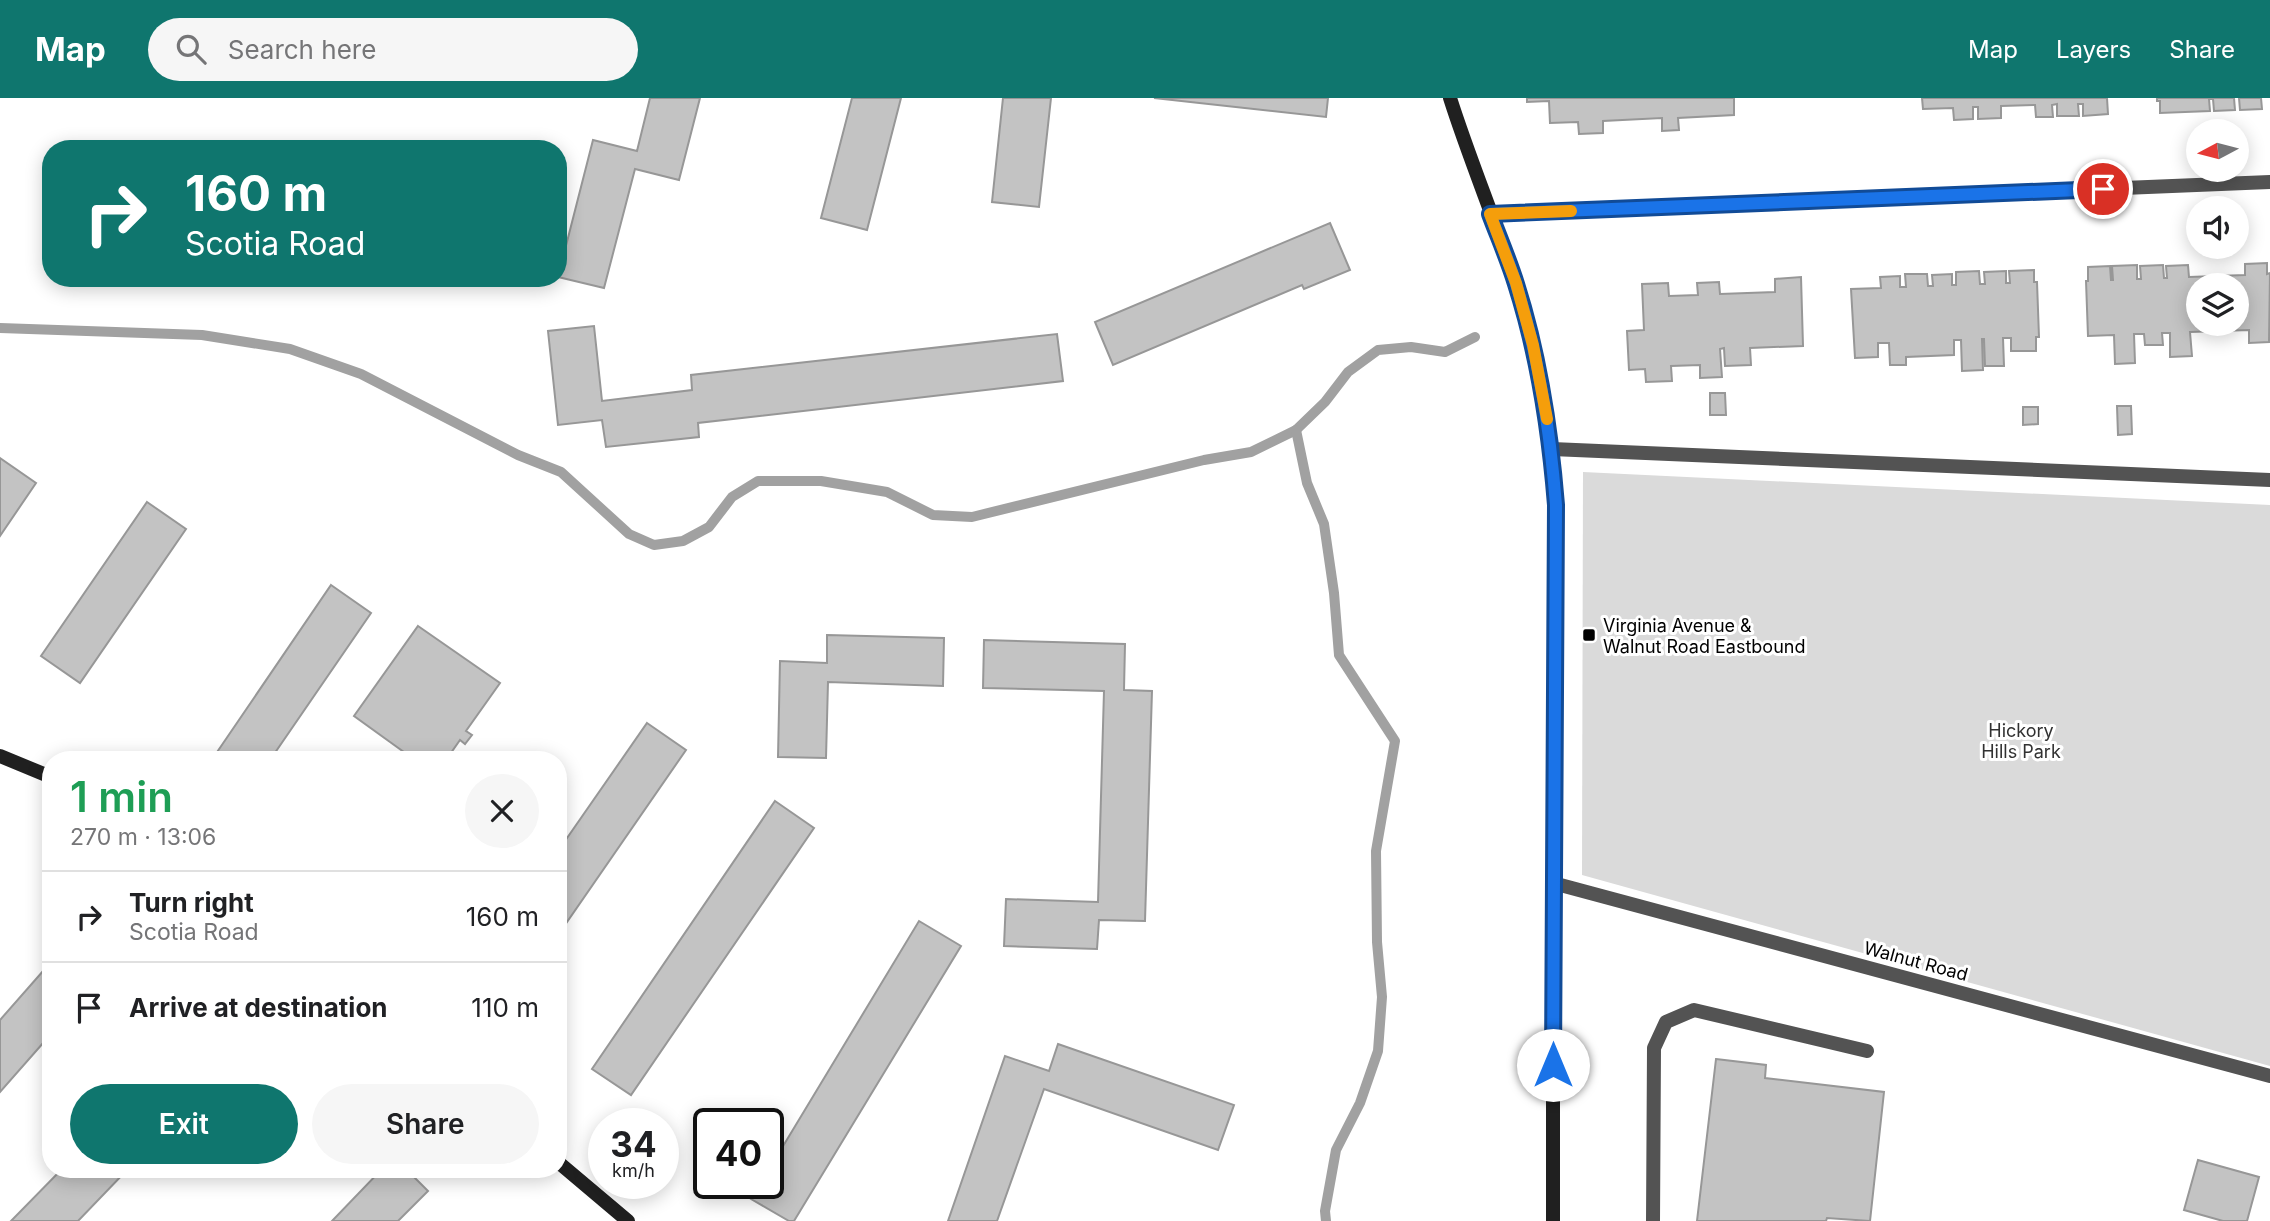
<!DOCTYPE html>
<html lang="en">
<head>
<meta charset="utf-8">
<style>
	:root { --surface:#fff; --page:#f6f6f6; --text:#202124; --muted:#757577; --line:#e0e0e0; --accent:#0f766e }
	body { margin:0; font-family:Inter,sans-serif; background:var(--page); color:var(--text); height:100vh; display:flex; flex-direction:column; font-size:26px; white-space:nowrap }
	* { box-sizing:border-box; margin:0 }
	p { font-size:23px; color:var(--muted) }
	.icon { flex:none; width:38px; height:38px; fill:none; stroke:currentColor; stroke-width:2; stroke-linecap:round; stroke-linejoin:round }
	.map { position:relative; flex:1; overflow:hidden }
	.side { position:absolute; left:42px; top:653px; width:525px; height:427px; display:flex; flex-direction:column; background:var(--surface); border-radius:28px; box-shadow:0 4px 18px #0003 }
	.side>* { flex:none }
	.banner { position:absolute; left:42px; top:42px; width:525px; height:147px; border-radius:28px; box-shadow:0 4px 18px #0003; background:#0f766e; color:#fff; overflow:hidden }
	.needle { width:46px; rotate:263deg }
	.buttons { position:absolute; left:2186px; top:21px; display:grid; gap:14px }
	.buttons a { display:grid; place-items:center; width:63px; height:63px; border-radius:50%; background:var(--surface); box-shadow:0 4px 18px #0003; font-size:35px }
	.speed { position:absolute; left:588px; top:1010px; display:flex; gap:14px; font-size:35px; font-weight:700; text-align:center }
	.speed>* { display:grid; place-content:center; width:91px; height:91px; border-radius:50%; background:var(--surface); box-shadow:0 4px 18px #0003; line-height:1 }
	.speed small { font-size:18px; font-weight:400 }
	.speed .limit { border:4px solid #111; border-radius:10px; background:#fff; color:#111 }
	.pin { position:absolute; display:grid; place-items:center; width:60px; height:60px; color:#fff; margin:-30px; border:4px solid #fff; border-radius:50%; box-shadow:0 2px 7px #0007 }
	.me { position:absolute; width:77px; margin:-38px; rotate:0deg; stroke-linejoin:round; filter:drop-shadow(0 0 5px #0008) }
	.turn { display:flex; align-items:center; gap:24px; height:147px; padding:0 28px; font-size:32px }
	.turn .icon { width:91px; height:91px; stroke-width:2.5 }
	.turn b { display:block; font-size:49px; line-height:60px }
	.round { display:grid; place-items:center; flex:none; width:74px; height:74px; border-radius:37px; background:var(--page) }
	.headline { display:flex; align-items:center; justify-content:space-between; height:119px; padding:0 28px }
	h1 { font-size:42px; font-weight:600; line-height:52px; color:#1e9e55 }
	.cta { display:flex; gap:14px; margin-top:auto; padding:14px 28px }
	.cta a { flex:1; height:80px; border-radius:42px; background:var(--accent); color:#fff; font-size:28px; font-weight:600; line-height:80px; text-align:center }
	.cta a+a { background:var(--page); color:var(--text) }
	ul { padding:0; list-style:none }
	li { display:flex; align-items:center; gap:21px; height:91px; padding:0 28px; border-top:2px solid var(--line) }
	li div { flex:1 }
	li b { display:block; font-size:26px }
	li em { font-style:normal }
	header { display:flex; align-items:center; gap:42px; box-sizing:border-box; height:98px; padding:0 35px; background:var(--accent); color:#fff }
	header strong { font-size:33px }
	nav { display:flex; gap:38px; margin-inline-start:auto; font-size:24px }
	.search { width:490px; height:63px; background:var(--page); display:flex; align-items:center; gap:18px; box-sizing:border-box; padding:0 24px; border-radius:38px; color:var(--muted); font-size:26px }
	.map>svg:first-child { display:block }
	.green { fill:#dadada }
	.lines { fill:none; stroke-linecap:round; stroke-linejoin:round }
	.stream { stroke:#a1a1a1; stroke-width:10 }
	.building { fill:#c3c3c3; stroke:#979797; stroke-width:2; fill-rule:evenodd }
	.lane { stroke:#535353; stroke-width:14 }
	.street { stroke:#535353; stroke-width:14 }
	.secondary { stroke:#202020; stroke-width:14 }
	.route-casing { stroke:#114b97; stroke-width:18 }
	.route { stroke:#1a73e8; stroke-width:12 }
	.slow { stroke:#f59e0b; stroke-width:12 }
	.poi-dot { fill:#000; stroke:#fff; stroke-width:2.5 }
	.labels { text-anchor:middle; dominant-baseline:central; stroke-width:6; stroke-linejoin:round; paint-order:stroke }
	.poi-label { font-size:18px; fill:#000; stroke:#fff; text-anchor:start }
	.park-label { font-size:18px; fill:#313131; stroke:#fff }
	.street-label { font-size:18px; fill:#000; stroke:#fff }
</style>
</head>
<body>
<header>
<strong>Map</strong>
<div class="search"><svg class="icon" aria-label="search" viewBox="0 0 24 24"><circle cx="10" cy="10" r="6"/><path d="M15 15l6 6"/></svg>Search here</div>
<nav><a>Map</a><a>Layers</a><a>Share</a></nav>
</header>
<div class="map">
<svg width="2270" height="1123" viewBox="0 0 2270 1123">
	<rect width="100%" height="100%" fill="#fff"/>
	<polygon class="green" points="1583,374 2270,407 2270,968 1582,777"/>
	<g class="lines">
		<g class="stream">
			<polyline points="0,230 202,237 290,251 361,276 518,357 561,374 629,436 654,447 683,443 709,429 732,399 758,383 821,383 887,394 933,417 972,419 1204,362 1251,354 1296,332 1325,304 1348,274 1378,252 1411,249 1445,254 1475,239"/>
			<polyline points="1296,332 1307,385 1324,426 1334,495 1339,557 1395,643 1376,753 1377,844 1382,899 1378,953 1360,1005 1336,1052 1325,1113 1326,1123"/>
		</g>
	</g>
	<g class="building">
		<polygon points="650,0 700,0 679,82 635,71 604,190 558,179 593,42 637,53"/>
		<polygon points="852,0 901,0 867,132 821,120"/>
		<polygon points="1003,0 1051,0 1039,109 992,104"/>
		<polygon points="1154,0 1328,0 1326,19"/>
		<polygon points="1527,0 1734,0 1734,17 1678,20 1679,32 1662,33 1662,20 1603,23 1603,35 1579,36 1578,24 1550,25 1549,3 1527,4"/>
		<polygon points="1922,0 2107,0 2108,16 2083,18 2083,6 2078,6 2079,18 2057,18 2057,6 2052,7 2053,19 2036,19 2035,7 2001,8 2001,20 1978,21 1978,9 1973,9 1973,21 1954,22 1953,10 1923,11"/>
		<polygon points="2157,0 2234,0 2235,12 2214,13 2213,1 2209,1 2210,13 2160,15 2160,3 2157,3"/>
		<polygon points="2239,0 2261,0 2262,11 2240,12"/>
		<polygon points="1330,125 1350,172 1304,191 1302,187 1113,267 1095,224"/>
		<path d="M2267,165V176L2270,175L2269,244L2249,245V232L2190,234L2192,258L2170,259V235H2162L2163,247H2145L2144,236H2134L2135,265L2115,266L2114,237L2088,238L2086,183H2088V169L2110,168L2111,182H2113L2112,168L2137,167V181H2141L2140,168L2163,167L2164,180H2167L2166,168L2188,167L2189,179L2245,177V166ZM2198,187H2236V226H2198Z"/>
		<polygon points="2034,172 2034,184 2037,184 2039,239 2036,239 2036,253 2011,253 2011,240 2003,240 2004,268 1985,268 1984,241 1982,241 1983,272 1962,273 1961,242 1954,242 1954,257 1906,259 1906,267 1890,267 1889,245 1878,245 1878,259 1855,260 1851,191 1881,190 1880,179 1900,178 1900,189 1906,189 1905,176 1927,176 1928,188 1933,188 1932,177 1952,176 1952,187 1956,187 1956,174 1979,173 1980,186 1985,186 1984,174 2006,173 2006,185 2010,185 2009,173"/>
		<polygon points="1801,179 1803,248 1750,250 1751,267 1725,268 1724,250 1720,251 1722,279 1700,280 1700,267 1671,268 1672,283 1646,284 1645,271 1629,272 1627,233 1644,232 1642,186 1668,185 1669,198 1698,197 1697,185 1719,184 1720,196 1775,194 1775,181"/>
		<polygon points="594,228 602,303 692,292 691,277 1057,236 1063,283 698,325 699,339 606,349 602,322 558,327 548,233"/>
		<polygon points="1710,295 1725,295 1726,317 1710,317"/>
		<polygon points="2117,308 2131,308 2132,336 2118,337"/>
		<polygon points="2023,309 2038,309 2038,326 2023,327"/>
		<polygon points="0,360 36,385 0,438"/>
		<polygon points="147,404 186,431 80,585 41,558"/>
		<polygon points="331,487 371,515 270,662 214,662 213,660"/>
		<polygon points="418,528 500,585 466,633 472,637 465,646 460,642 446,662 415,662 354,618"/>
		<polygon points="827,537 944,540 943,588 828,584 826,660 778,659 780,563 827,565"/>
		<polygon points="984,542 1125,546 1124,592 1152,593 1145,823 1099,822 1097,851 1004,848 1006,801 1098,804 1104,593 983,590"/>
		<polygon points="647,625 686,652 558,837 558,753"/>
		<polygon points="775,703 814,730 631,997 592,971"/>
		<polygon points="919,823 961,848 794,1123 789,1123 751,1101 761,1085 768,1085 768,1073"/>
		<polygon points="51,864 51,936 0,994 0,922"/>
		<polygon points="1058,946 1234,1007 1218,1052 1044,991 997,1123 948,1123 1005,958 1049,973"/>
		<polygon points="1716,961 1766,967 1765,980 1884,994 1870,1123 1827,1120 1826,1123 1697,1123"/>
		<polygon points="2198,1062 2259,1079 2247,1123 2223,1123 2184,1112"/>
		<polygon points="62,1071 128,1071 78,1123 11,1123"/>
		<polygon points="382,1071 406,1071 428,1093 398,1123 332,1123"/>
	</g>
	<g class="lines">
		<g class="lane">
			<polyline points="1552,351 2270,382"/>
			<polyline points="1653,1123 1654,950 1666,924 1694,912 1867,953"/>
		</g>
		<g class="street">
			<polyline points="1490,116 2270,84"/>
			<polyline points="1553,785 2270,978"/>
		</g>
		<g class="secondary">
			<path d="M1450,0C1470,63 1496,124 1516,186C1539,258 1550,332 1556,407L1553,785V1123"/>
			<polyline points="0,658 51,679"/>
			<polyline points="558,1064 628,1123"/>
		</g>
	</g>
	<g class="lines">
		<defs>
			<path id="route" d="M1553,967L1556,407C1550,332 1539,258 1516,186C1509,163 1499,140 1490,116L2103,91"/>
		</defs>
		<use href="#route" class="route-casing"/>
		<use href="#route" class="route"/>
		<polyline class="slow" points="1547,321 1533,247 1516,185 1490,116 1571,113"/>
	</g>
	<rect class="poi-dot" x="1582" y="530" width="14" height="14" rx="3.5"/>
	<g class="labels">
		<g class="poi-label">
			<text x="1603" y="527">Virginia Avenue &amp;<tspan x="1603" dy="21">Walnut Road Eastbound</tspan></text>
		</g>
		<g class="park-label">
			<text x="2021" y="632">Hickory<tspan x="2021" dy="21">Hills Park</tspan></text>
		</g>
		<g class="street-label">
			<text transform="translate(1916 863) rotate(15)">Walnut Road</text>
		</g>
	</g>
</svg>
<div class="buttons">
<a><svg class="needle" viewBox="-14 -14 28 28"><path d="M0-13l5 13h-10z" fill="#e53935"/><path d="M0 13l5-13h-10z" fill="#757577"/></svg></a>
<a><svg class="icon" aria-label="sound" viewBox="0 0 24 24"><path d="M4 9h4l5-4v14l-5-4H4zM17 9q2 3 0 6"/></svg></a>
<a><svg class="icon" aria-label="layers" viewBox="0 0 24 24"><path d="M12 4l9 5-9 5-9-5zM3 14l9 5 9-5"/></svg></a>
</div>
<div class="speed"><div>34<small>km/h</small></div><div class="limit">40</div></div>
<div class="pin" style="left:2103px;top:91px;background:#d93025"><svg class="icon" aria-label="arrive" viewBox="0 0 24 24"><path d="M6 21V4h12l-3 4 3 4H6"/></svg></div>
<svg class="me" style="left:1553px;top:967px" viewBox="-20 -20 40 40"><circle r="19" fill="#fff"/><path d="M0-13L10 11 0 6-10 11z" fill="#1a73e8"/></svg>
<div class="banner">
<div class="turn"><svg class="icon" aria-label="right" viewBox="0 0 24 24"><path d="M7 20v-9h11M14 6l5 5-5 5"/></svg><div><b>160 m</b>Scotia Road</div></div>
</div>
<section class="side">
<div class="headline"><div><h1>1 min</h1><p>270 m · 13:06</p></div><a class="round"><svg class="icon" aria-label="close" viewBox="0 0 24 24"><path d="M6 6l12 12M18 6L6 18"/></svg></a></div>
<ul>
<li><svg class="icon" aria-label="right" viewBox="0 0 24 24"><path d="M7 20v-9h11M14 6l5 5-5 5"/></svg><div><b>Turn right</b><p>Scotia Road</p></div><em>160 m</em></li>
<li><svg class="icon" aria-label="arrive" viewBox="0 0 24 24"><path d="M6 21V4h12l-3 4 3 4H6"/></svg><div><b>Arrive at destination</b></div><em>110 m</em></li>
</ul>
<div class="cta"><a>Exit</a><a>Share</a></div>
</section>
</div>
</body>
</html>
